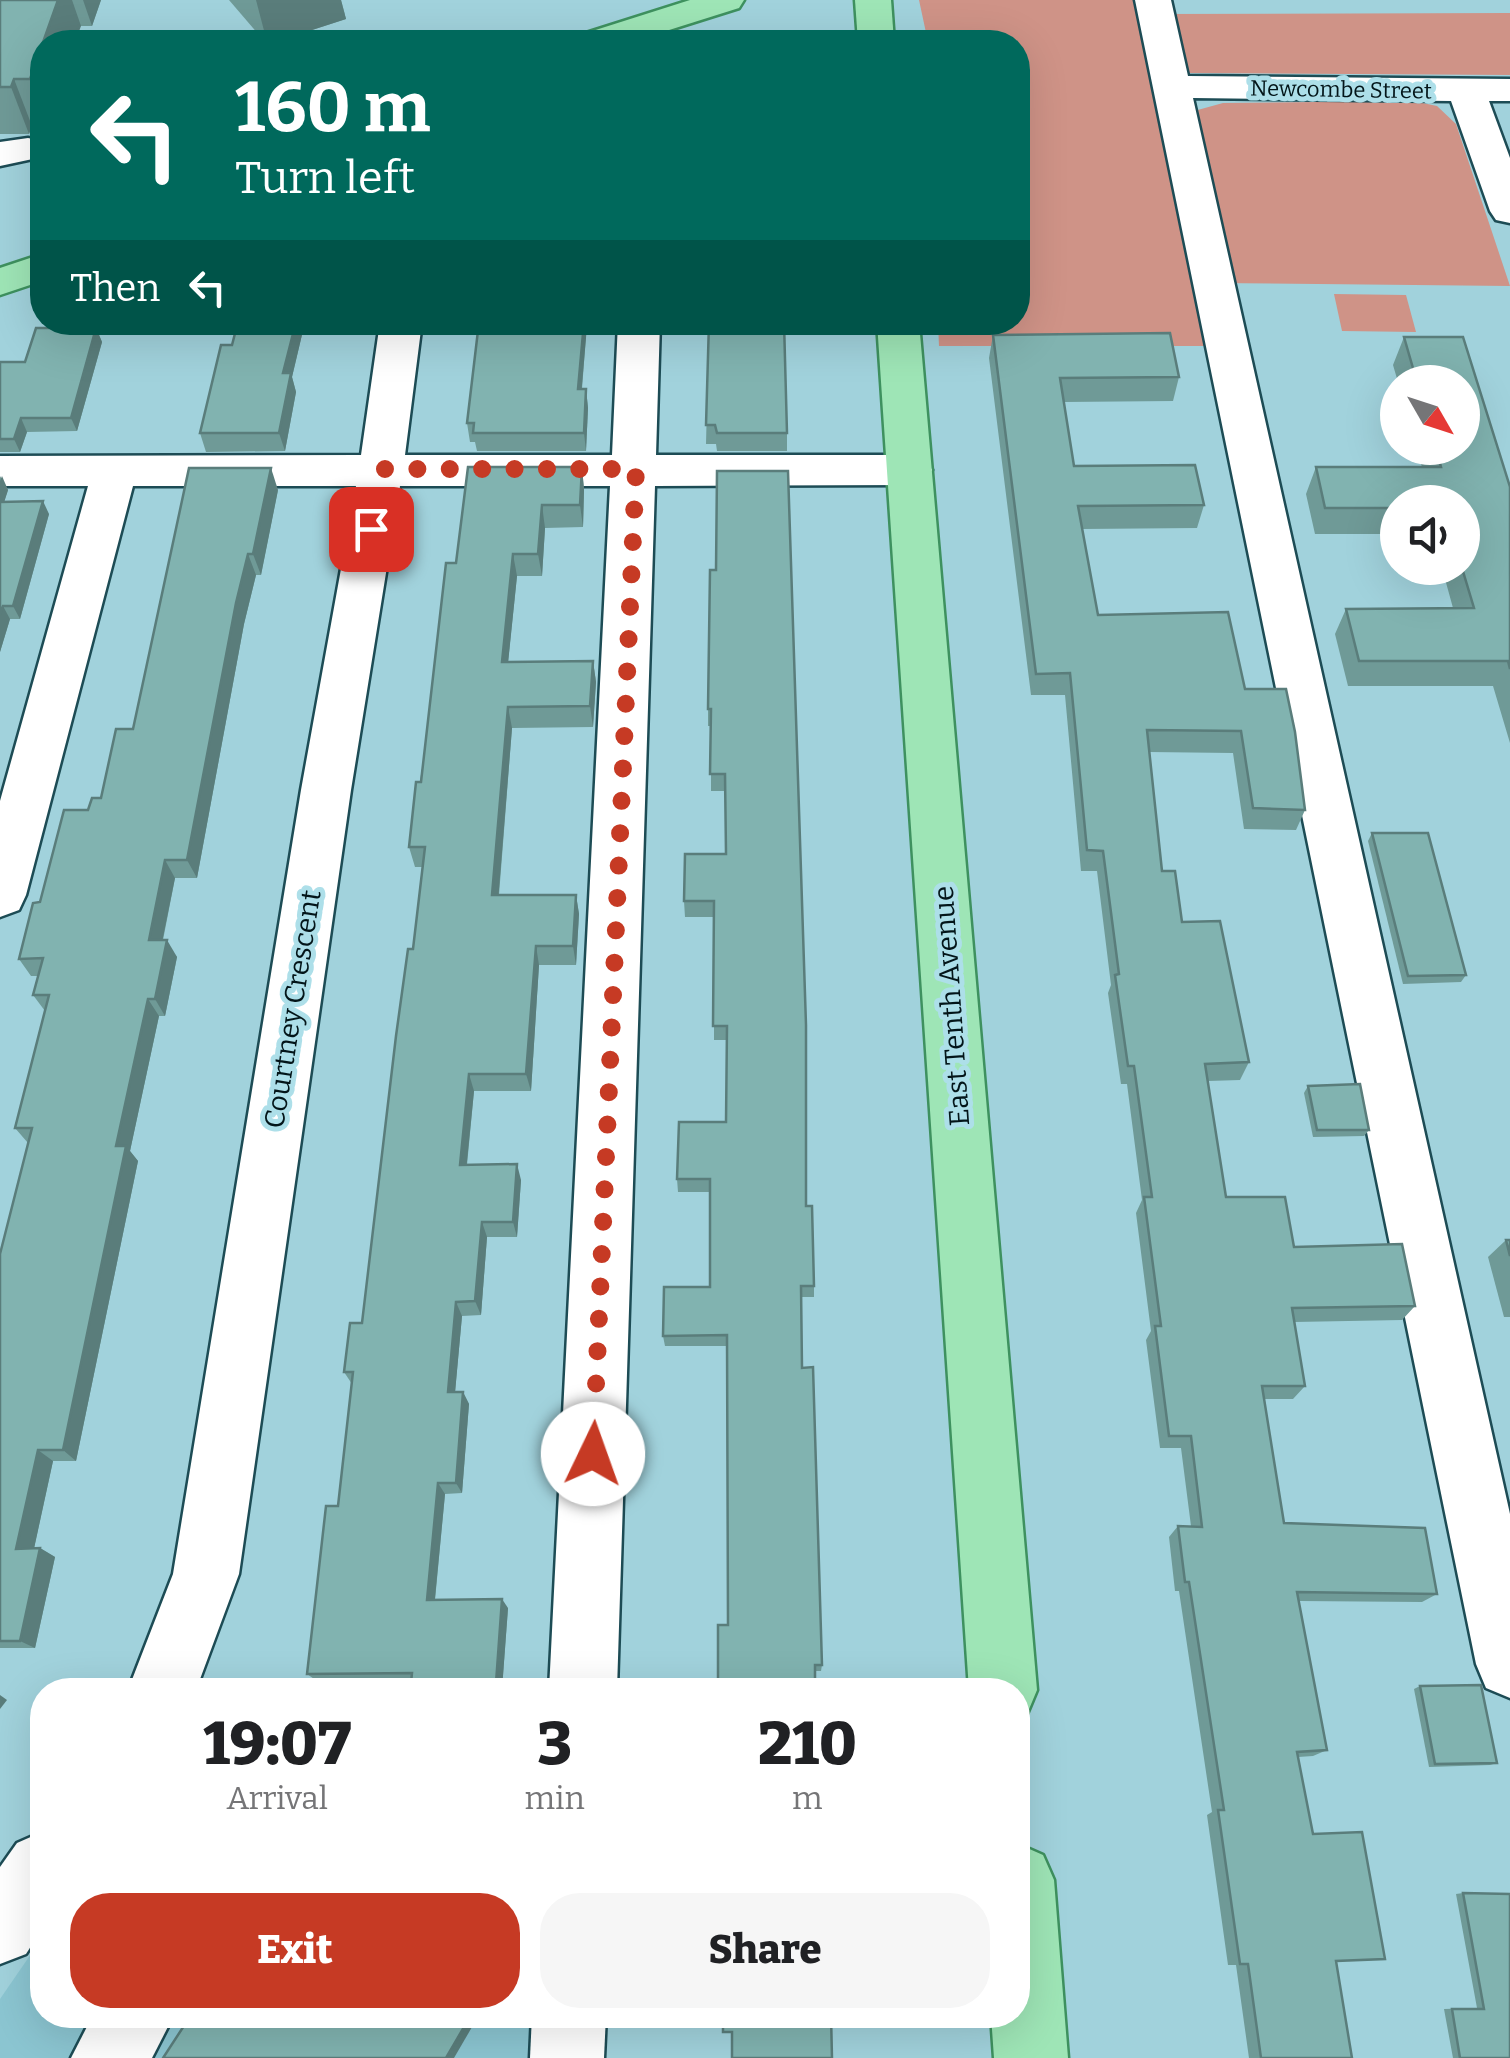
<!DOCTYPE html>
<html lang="en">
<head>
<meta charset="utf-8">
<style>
  body { margin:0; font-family:Bitter,serif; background:#f6f6f6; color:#202124; height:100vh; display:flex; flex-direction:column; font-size:38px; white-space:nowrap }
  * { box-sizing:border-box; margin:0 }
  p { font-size:32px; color:#757577 }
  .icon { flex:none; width:55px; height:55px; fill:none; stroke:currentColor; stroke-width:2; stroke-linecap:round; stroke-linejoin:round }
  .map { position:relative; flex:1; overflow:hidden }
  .drawer { position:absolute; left:30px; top:1678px; width:1000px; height:350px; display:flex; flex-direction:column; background:#fff; border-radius:40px; box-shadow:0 10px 40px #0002 }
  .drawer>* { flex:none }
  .top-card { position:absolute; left:30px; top:30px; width:1000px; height:305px; border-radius:40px; box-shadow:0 10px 40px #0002; background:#00695c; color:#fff; overflow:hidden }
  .needle { width:65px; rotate:129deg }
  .fabs { position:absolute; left:1380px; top:365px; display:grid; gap:20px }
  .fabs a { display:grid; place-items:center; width:100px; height:100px; border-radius:50%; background:#fff; box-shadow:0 10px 40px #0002; font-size:50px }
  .pin { position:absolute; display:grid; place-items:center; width:85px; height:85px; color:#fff; margin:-42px; border-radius:20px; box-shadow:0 5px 15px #0006 }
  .me { position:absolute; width:110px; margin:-55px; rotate:3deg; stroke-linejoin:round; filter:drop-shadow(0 0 8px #0008) }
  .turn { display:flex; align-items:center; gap:35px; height:210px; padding:0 40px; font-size:45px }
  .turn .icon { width:130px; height:130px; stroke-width:2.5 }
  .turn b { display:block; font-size:70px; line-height:85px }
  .then { display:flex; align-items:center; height:95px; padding:0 40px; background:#0003; gap:20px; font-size:38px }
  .eta { display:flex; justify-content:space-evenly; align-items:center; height:170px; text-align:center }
  .eta b { font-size:60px; font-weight:800; line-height:70px }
  .button { display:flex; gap:20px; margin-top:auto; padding:20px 40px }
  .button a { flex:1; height:115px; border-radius:40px; background:#c63a24; color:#fff; font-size:40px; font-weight:800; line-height:115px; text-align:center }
  .button a+a { background:#f6f6f6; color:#202124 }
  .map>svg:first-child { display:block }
</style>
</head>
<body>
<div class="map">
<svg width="1510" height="2058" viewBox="0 0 1510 2058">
  <rect width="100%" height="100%" fill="#a1d2dc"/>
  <polygon fill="#8bc5d1" points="42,1938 42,2015 569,2015 567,2058 0,2058 0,1999"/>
  <g fill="#cf9387">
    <polygon points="919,0 1153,0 1157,14 1510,13 1510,75 1171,73 1194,111 1223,103 1413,101 1437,106 1456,124 1510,286 1213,283 1226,346 939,346 938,323 1018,322 1018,42 928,42"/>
    <polygon points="1334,294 1406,295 1416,332 1342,331"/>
  </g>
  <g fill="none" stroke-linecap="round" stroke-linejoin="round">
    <defs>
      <g id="minor">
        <polygon points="1135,0 1171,0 1188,76 1510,79 1510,101 1489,101 1510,158 1510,223 1496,220 1490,211 1451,101 1193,98 1510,1514 1510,1698 1486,1688 1476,1664"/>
        <polygon points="28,138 42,141 42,157 0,166 0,142"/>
        <polygon points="380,322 422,322 405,455 612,455 618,322 660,322 656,455 910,455 926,459 932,470 926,481 910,485 655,486 617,1690 549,1690 610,486 400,486 351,790 239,1574 196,1690 128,1690 173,1574 301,790 356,486 133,486 26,895 19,910 0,917 0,801 88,486 0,486 0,456 361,455"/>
        <polygon points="42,1832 42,1929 26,1954 0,1964 0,1867 17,1843"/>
        <polygon points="93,2015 174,2015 152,2058 71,2058"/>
        <polygon points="532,2015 606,2015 604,2058 530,2058"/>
      </g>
      <g id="major">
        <polygon points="690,0 744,0 739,8 631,42 578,42 583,34"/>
        <polygon points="855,0 891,0 894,42 858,42"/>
        <polygon points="42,254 42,281 0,295 0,268"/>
        <polygon points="877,322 919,322 1037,1690 1027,1714 1018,1718 1018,1690 969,1690"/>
        <polygon points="1018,1844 1043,1855 1054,1880 1068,2058 994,2058 991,2015 1018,2015"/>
      </g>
    </defs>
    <use href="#minor" stroke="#1d4c55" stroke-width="5"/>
    <use href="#major" stroke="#3e915f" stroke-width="5"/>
    <use href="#minor" fill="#fff" fill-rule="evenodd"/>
    <use href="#major" fill="#9ee5b6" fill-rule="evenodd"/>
  </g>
  <g fill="#6f9a97">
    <polygon points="0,0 101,0 92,26 81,26 42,42 42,126 32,126 29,134 0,134"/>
    <polygon points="229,0 341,0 346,19 275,42 265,42"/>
    <polygon points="238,322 305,322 292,377 296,392 285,451 206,452 200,433 232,345"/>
    <polygon points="479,322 587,322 582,389 586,389 588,408 586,451 477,451 475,442 470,442 467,423"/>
    <polygon points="709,322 787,433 787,451 717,451 716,444 706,444"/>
    <polygon points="96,328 102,342 77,431 27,432 20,452 0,452 0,362 25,362"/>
    <polygon points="993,335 1179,377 1173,401 1064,402 1074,466 1204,505 1197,528 1082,529 1098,615 1245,689 1305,810 1296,830 1244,829 1233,753 1149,752 1162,871 1182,922 1249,1062 1240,1080 1208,1081 1226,1197 1294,1247 1415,1306 1402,1320 1294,1322 1305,1386 1293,1399 1264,1399 1284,1523 1437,1594 1422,1602 1299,1601 1327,1750 1313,1756 1298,1757 1336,1961 1352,2058 1249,2058 1236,1965 1228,1965 1207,1815 1212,1812 1179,1591 1175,1591 1169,1537 1178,1526 1191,1526 1181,1448 1160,1448 1146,1340 1151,1331 1136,1213 1142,1200 1127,1084 1121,1084 1108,993 1111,985 1097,871 1081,871 1065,695 1031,695 989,358"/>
    <polygon points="1404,337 1463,337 1510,487 1510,743 1493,686 1348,686 1335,634 1346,609 1453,608 1442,568 1462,568 1462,502 1398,502 1398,534 1315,534 1306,494 1316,467 1422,467 1416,448 1462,448 1462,382 1398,382 1393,365"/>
    <polygon points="582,467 584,490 583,527 545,528 542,576 517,576 508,662 593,661 596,682 593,727 512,728 499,895 576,895 579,914 576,965 539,965 531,1091 474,1091 467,1165 521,1180 517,1237 487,1237 481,1315 462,1316 455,1392 463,1392 469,1404 462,1493 445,1494 435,1600 508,1608 502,1689 418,1690 411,1683 411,1681 317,1681 307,1674 338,1506 352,1384 344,1372 362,1323 413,949 422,867 415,867 409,847 456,563"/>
    <polygon points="0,476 8,490 4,502 49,514 20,619 10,619 0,652"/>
    <polygon points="278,490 261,575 256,575 244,624 197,878 175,878 163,940 177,957 165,1016 159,1016 130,1151 138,1161 76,1461 53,1461 34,1548 40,1548 55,1557 35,1648 0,1648 0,1254 28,1143 15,1128 45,1011 33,995 38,976 31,976 19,959 40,902 88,810 101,798 133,729"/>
    <polygon points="710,570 806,1206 814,1286 814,1297 801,1297 802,1368 822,1665 821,1671 815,1671 728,1625 727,1346 665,1346 663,1336 710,1287 710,1192 678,1192 677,1179 726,1122 727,1040 714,1040 714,917 685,917 684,901 726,854 726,791 711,791 711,726 708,726 708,709"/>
    <polygon points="1372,833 1466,975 1461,982 1403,984 1368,841"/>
    <polygon points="1308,1086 1369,1130 1364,1136 1313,1137 1304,1093"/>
    <polygon points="1506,1240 1510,1240 1510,1317 1504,1317 1488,1257"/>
    <polygon points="1420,1686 1497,1763 1490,1765 1429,1767 1414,1689"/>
    <polygon points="1463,1893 1510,2058 1453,2058 1444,2009 1477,2008 1456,1894"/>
  </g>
  <g fill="#5a7d7b">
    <polygon points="58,0 72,0 81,26 75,42 43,42"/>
    <polygon points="83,0 101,0 92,26"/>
    <polygon points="256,0 341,0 346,19 275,42 267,42"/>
    <polygon points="42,43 42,113 30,79"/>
    <polygon points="14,79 32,126 29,134 11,87"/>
    <polygon points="296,322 305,322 292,377 296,392 285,451 279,433 283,373"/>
    <polygon points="584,322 587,322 587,326 580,408 578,389"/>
    <polygon points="96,328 102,342 77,431 71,418"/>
    <polygon points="586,389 588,408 586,451 584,433"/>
    <polygon points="21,418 27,432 20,452 14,439"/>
    <polygon points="582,467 584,490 583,527 580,505"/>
    <polygon points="271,468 278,490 261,575 253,554"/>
    <polygon points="2,476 8,490 0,515 0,481"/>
    <polygon points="43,501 49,514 20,619 13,606"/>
    <polygon points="542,505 545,528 542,576 538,554"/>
    <polygon points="248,554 256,575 244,624 197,878 187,860 236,603"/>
    <polygon points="513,554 517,576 506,683 502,662"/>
    <polygon points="3,606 10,619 0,652 0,615"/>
    <polygon points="593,661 596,682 593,727 590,706"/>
    <polygon points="508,707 512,728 497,914 492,895"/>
    <polygon points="165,860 175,878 159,957 149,940"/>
    <polygon points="576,895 579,914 576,965 573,946"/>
    <polygon points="167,940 177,957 165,1016 155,999"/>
    <polygon points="536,946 539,965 531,1091 526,1074"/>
    <polygon points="148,999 159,1016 130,1151 138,1161 76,1461 63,1450 116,1146"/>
    <polygon points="469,1074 474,1091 465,1181 460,1165"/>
    <polygon points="517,1164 521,1180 517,1237 513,1222"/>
    <polygon points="482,1222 487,1237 481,1315 475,1301"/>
    <polygon points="456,1302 462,1316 454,1404 448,1392"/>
    <polygon points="463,1392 469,1404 462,1493 456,1483"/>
    <polygon points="38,1450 53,1461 32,1558 16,1549"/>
    <polygon points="438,1483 445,1494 434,1608 427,1600"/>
    <polygon points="40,1548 55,1557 35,1648 20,1641"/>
    <polygon points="502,1599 508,1608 502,1689 496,1683"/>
    <polygon points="0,1695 7,1700 0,1709"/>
    <polygon points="471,2015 479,2015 454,2058 446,2058"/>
  </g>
  <g fill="#81b3b0" stroke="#5a7d7b" stroke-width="2.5">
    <polygon points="0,0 58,0 30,79 14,79 11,87 0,87"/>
    <polygon points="238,322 296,322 283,373 291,373 279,433 200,433 221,345 232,345"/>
    <polygon points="479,322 584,322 578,389 586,389 584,433 473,433 474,423 467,423"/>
    <polygon points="709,322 784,322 787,433 717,433 715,425 706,425"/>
    <polygon points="36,328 96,328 71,418 21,418 14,439 0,439 0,362 25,362"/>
    <polygon points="1170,333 1179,377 1060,378 1074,466 1195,465 1204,505 1078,506 1098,615 1228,612 1245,689 1286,689 1295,732 1305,810 1253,808 1241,731 1147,730 1162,871 1175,871 1182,922 1220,921 1249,1062 1205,1064 1226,1197 1285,1197 1294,1247 1402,1244 1415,1306 1292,1308 1305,1386 1262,1386 1284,1523 1425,1528 1437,1594 1297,1592 1327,1750 1297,1752 1313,1834 1362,1832 1385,1959 1336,1961 1352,2058 1261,2058 1248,1964 1240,1964 1218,1810 1224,1810 1189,1582 1185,1582 1178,1526 1202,1527 1191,1436 1169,1436 1155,1326 1161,1326 1144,1197 1152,1197 1134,1066 1128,1066 1115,975 1119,974 1103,851 1087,850 1070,673 1036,674 993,335"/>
    <polygon points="1404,337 1463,337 1510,487 1510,669 1508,661 1359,661 1346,609 1474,608 1462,568 1462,502 1398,502 1398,508 1325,508 1316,467 1441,467 1436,448 1462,448 1462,382 1417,382"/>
    <polygon points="468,467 582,467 580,505 542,505 538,554 513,554 502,662 593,661 590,706 508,707 492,895 576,895 573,946 536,946 526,1074 469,1074 460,1165 517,1164 513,1222 482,1222 475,1301 456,1302 448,1392 463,1392 456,1483 438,1483 427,1600 502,1599 496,1683 411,1683 412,1673 307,1674 326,1506 338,1506 353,1372 344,1372 350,1323 362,1323 396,1036 408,949 413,949 425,847 409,847 416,782 421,782 446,563 456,563"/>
    <polygon points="189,468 271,468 253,554 248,554 236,603 187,860 165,860 149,940 167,940 155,999 148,999 116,1146 126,1146 63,1450 38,1450 16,1549 40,1548 20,1641 0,1641 0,1254 32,1128 15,1128 49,995 33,995 43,958 19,959 33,903 40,902 64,810 88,810 92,798 101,798 116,729 133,729"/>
    <polygon points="717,471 788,471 806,1025 806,1206 812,1206 814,1286 801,1286 802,1368 813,1367 822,1665 815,1665 815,1690 718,1690 718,1625 728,1625 727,1335 663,1336 664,1287 710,1287 710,1179 677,1179 679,1122 726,1122 727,1026 713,1026 714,901 684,901 685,854 726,854 725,774 710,774 711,709 708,709 710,570 716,570"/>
    <polygon points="43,501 13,606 3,606 0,615 0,502"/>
    <polygon points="1372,833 1428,833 1466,975 1408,976"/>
    <polygon points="1360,1084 1369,1130 1317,1130 1308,1086"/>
    <polygon points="1506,1240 1510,1240 1510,1256"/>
    <polygon points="1481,1685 1497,1763 1435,1764 1420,1686"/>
    <polygon points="1463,1893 1510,1894 1510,2058 1460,2058 1452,2009 1484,2009"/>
    <polygon points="191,2015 471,2015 446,2058 163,2058"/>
    <polygon points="723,2015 831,2015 832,2058 732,2058 732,2032 723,2032"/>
  </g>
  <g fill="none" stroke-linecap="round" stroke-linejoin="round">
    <polyline stroke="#c63a24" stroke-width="18" stroke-dasharray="0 32.4" points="371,529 381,469 636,469 593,1454"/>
  </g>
  <g text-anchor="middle" stroke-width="10" stroke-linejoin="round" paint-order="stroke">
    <g font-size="22" fill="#031519" stroke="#addfe9">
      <text transform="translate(1341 89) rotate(1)" y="8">Newcombe Street</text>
    </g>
    <g font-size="28" fill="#031519" stroke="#addfe9">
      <text transform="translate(951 1006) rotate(-94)" y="10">East Tenth Avenue</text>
      <text transform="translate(292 1009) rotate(-81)" y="10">Courtney Crescent</text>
    </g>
  </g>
</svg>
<div class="fabs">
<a><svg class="needle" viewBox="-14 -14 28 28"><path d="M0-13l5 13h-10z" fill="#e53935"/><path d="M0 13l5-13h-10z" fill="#757577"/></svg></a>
<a><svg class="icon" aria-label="sound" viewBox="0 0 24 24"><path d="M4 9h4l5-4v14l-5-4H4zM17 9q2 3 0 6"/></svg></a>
</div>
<div class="pin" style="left:371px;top:529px;background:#d93025"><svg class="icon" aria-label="arrive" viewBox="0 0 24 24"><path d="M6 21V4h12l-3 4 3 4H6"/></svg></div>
<svg class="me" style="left:593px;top:1454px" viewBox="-20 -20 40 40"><circle r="19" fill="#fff"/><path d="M0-13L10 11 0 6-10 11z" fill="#c63a24"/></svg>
<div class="top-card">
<div class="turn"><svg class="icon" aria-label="left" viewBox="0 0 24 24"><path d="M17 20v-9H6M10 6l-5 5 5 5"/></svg><div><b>160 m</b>Turn left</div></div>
<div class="then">Then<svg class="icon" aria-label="left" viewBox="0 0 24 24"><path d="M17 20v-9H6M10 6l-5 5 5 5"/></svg></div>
</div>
<section class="drawer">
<div class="eta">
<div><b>19:07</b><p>Arrival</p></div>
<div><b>3</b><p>min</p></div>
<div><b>210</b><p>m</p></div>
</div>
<div class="button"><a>Exit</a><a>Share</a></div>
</section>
</div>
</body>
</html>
